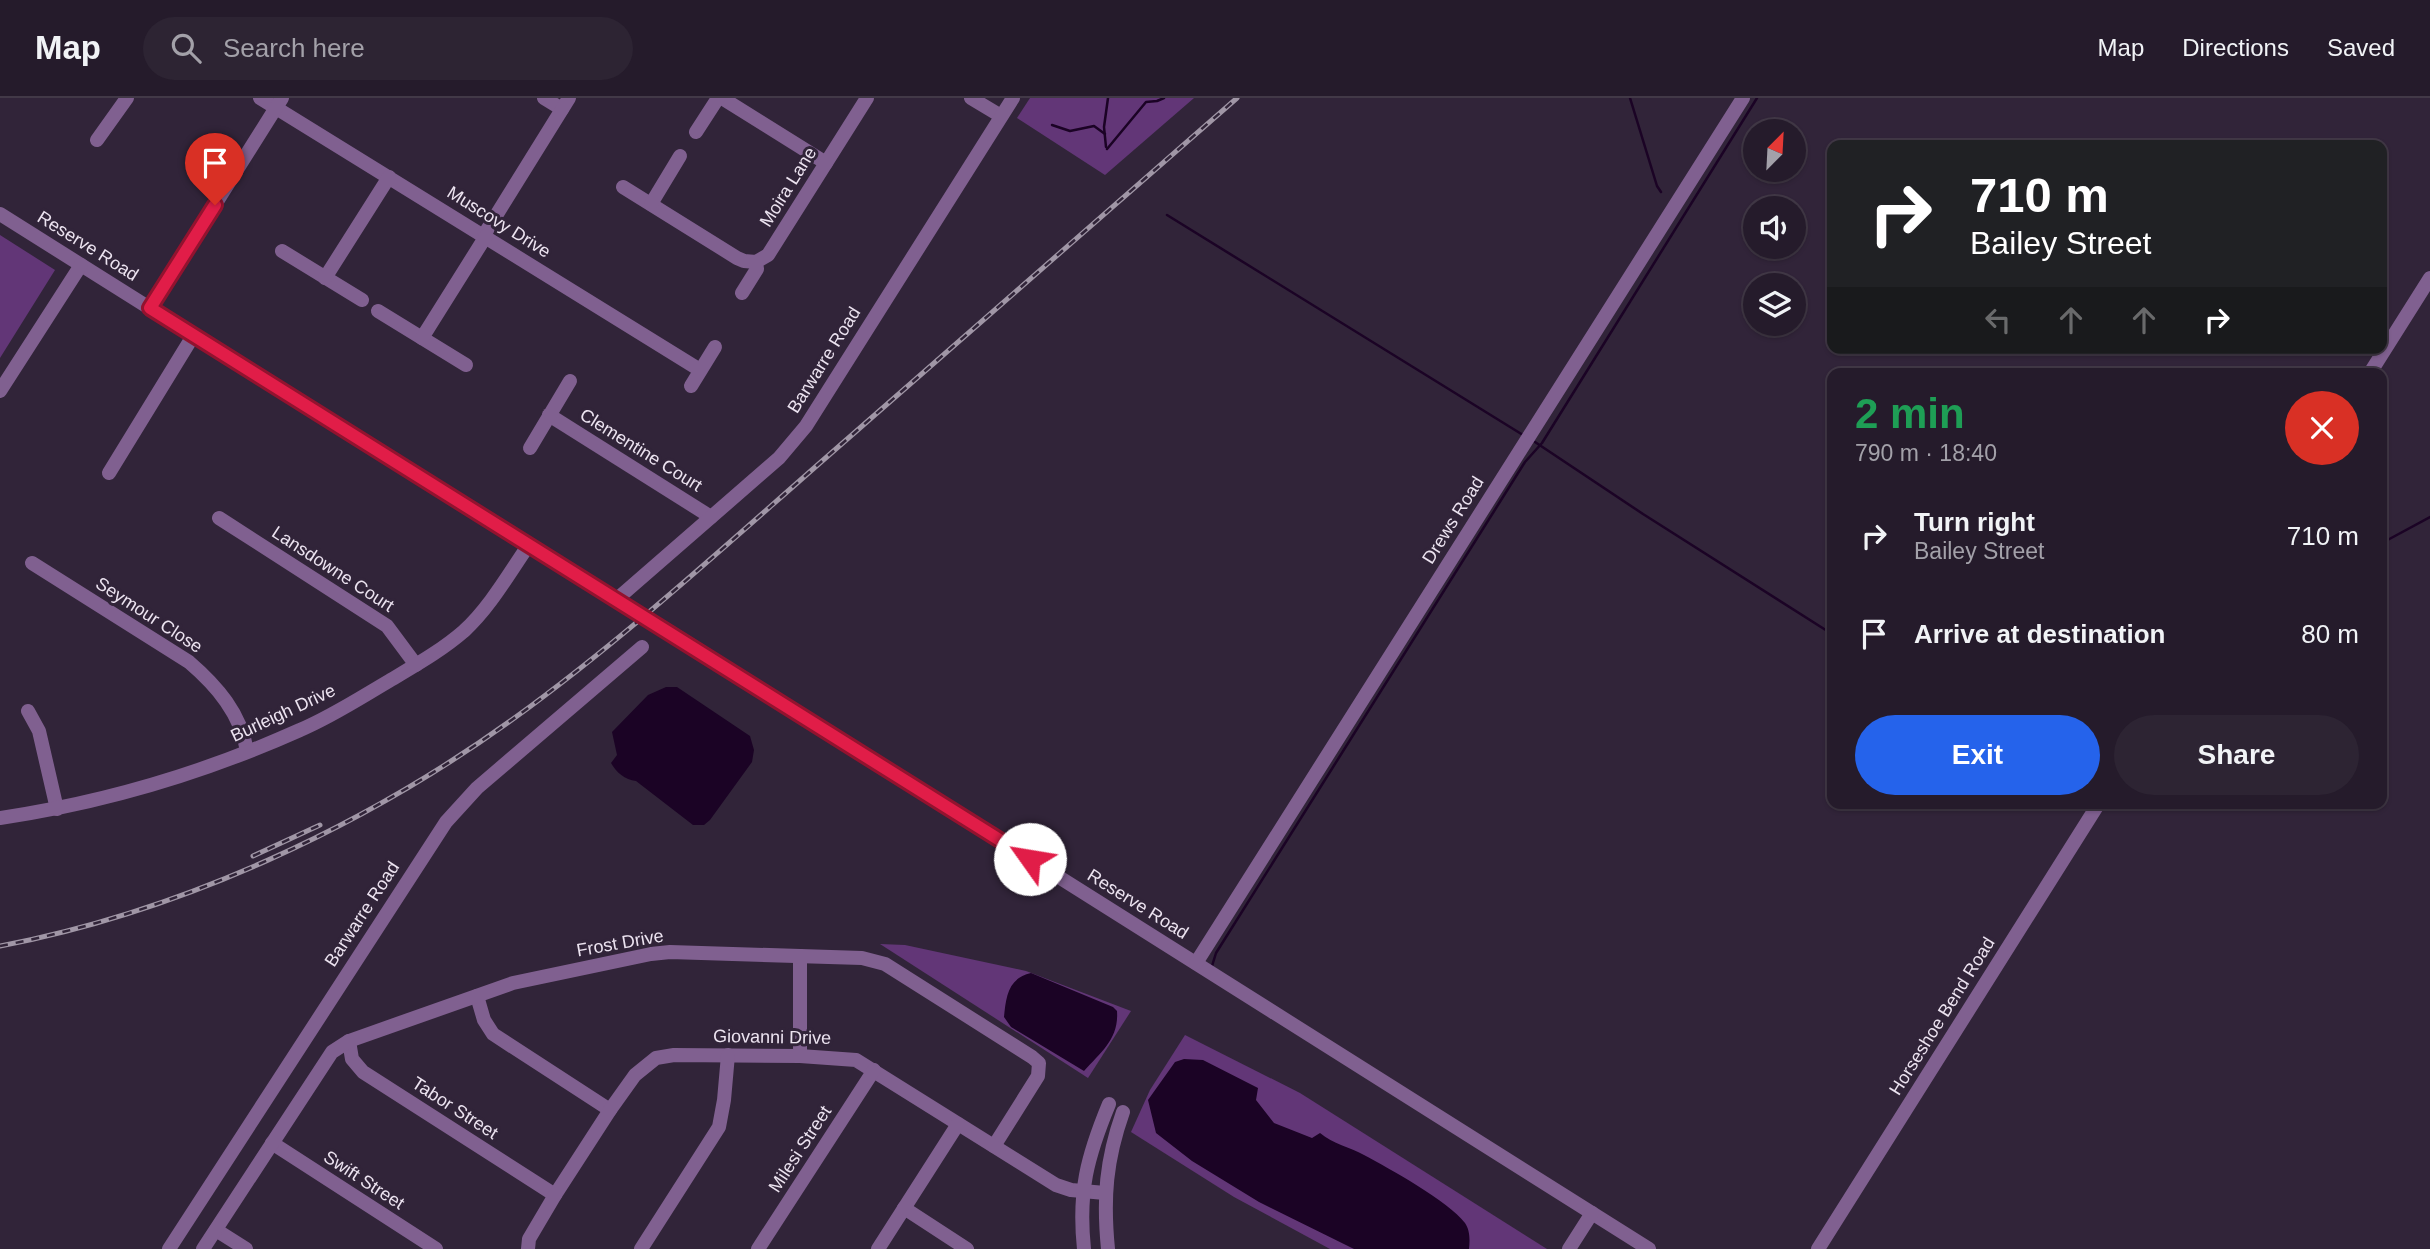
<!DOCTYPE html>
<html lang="en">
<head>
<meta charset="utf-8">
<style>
  body { margin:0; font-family:Arial,sans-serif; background:#2d2433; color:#f1f3f6; height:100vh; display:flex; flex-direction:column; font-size:26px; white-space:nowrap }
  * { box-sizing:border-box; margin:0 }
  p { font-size:23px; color:#a3a1a9 }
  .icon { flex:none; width:38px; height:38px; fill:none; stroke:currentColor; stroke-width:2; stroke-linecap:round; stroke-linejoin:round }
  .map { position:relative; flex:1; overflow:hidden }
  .panel { position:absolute; left:1827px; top:270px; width:560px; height:441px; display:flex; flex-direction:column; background:#251b2b; border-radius:14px; box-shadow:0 2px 5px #0004,0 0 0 2px #423947 }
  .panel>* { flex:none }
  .top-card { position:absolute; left:1827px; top:42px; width:560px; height:214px; border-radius:14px; box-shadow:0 2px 5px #0004,0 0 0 2px #423947; background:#202124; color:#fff; overflow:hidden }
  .needle { width:46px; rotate:24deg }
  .controls { position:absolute; left:1743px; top:21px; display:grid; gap:14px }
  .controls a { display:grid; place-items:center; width:63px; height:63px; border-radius:50%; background:#251b2b; box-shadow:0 2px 5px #0004,0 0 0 2px #423947; font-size:35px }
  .pin { position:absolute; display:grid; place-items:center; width:60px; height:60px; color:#fff; margin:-72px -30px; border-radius:50% 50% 50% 0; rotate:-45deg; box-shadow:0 0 7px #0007 }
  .pin .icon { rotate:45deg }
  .me { position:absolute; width:77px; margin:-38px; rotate:302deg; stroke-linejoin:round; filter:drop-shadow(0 0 5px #0008) }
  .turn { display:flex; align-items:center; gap:24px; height:147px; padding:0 28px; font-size:32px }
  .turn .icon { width:91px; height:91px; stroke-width:2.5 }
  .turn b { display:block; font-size:49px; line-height:60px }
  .lanes { display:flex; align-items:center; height:66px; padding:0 28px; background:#0003; justify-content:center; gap:35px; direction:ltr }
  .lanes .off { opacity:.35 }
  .round { display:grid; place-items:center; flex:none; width:74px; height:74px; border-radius:37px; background:#2d2433 }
  .summary { display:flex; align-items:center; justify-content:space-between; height:119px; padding:0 28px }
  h1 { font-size:42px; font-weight:600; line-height:52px; color:#1e9e55 }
  .button { display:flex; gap:14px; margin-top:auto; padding:14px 28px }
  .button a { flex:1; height:80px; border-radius:42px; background:#2563eb; color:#fff; font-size:28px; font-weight:600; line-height:80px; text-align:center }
  .button a+a { background:#2d2433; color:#f1f3f6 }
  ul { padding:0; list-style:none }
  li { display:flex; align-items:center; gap:21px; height:98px; padding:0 28px }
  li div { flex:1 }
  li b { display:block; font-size:26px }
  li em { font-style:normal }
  header { display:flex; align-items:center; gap:42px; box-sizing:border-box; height:98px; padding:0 35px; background:#251b2b; border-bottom:2px solid #423947 }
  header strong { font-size:33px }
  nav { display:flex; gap:38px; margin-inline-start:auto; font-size:24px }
  .search { width:490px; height:63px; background:#2d2433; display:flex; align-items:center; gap:18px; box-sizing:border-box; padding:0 24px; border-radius:38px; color:#a3a1a9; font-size:26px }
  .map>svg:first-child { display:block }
</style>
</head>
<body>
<header>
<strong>Map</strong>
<div class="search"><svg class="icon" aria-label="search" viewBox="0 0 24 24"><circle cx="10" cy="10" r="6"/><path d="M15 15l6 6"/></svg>Search here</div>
<nav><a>Map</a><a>Directions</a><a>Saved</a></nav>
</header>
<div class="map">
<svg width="2430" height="1151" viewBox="0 0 2430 1151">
  <rect width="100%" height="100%" fill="#312439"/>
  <g fill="#623677">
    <polygon points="1030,0 1194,0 1105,77 1017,20"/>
    <polygon points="0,137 55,172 0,260"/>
    <polygon points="880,846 905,847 1026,873 1131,913 1088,980"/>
    <polygon points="1185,937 1300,995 1547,1151 1330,1151 1234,1099 1131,1034 1150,992"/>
  </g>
  <g fill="#1b0325">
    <path d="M666,589H677L750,638L754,652L752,664L710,722L704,727H693L636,683C625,682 616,674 611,665L617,657L612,634L648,597Z"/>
    <path d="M1031,875L1113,909L1117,913C1119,941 1101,954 1084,973L1011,929L1004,919C1006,899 1008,880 1031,875Z"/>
    <path d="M1184,961L1203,962L1258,990L1256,1002L1274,1025L1312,1040L1320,1035C1333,1046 1350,1049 1364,1057C1390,1071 1448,1103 1465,1125C1470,1132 1470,1142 1469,1151H1354L1259,1104L1192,1063L1156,1035L1148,1002L1175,964Z"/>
  </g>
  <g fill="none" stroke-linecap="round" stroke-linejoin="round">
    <g stroke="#1b0325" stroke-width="2.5">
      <polyline points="1630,0 1657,88 1661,94"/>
      <polyline points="1052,27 1070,33 1094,28 1105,36"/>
      <polyline points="1106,49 1104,29 1108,0"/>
      <polyline points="1107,51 1146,4 1157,3 1164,0"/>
      <polyline points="1167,117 1523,337"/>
      <polyline points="1535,344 1643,416 1832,536"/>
      <polyline points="2382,445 2430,419"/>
      <polyline points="1212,868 1216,855 1525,364 1542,345 1757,0"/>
    </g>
    <g stroke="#806090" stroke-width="14">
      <polyline points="260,0 700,272"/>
      <polyline points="544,0 562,11"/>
      <polyline points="722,0 826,65"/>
      <polyline points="971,0 1001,18"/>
      <polyline points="696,34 718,0"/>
      <polyline points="97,42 127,0"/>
      <polyline points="623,89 737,160 744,163 756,164"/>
      <polyline points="651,106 680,58"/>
      <polyline points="0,116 528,448 667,532 1649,1151"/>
      <polyline points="484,137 569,0"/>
      <polyline points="282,153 362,202"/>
      <polyline points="325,180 389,79"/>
      <polyline points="742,195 757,171 756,164 768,157 867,0"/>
      <polyline points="150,210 282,0"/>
      <polyline points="378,213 466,267"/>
      <polyline points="422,240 486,138"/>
      <polyline points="2370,275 2430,180"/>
      <polyline points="691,288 715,249"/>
      <polyline points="0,293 81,167"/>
      <polyline points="549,317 711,419"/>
      <polyline points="530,350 570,283"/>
      <polyline points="109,375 193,238"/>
      <polyline points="219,420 387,528 416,567"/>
      <path d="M32,465L189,564C217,588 241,616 247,653"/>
      <polyline points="617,501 779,360 806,328 1013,0"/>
      <polyline points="28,613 39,633 57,711"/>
      <path d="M0,720C102,705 206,674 300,632C331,619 360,600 389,583C414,568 441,553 464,533C490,509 508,477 528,448"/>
      <polyline points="1196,865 1743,0"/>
      <polyline points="477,898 484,922 493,936 610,1012"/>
      <polyline points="349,943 352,961 363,974 555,1097"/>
      <polyline points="800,958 800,858"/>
      <polyline points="272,1045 436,1151"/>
      <polyline points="904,1110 967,1151"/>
      <polyline points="216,1132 246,1151"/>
      <polyline points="169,1151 446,724 477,690 642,549"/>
      <polyline points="203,1151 332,954 349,943 513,885 651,856 670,854 862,860 885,866 1032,959 1039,965 1038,978 994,1048"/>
      <polyline points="528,1151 529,1141 555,1097 610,1012 635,977 656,960 674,957 800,958 856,962 1056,1087 1071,1092 1105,1095"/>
      <polyline points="641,1151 719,1029 724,1002 728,957"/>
      <polyline points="758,1151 874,972"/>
      <polyline points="878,1151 958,1026"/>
      <path d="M1084,1151C1078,1094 1087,1059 1109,1006"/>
      <path d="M1108,1151C1103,1100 1106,1062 1123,1014"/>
      <polyline points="1569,1151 1592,1115"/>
      <polyline points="1818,1151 2099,705"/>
    </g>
    <defs>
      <g id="rail">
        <polyline points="253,758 320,727"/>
        <path d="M0,848C182,813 363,729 513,621C624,541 726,447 829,357C965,238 1101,119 1237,0"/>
      </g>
    </defs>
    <use href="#rail" stroke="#a096a6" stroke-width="5"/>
    <use href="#rail" stroke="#312439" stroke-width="2.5" stroke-dasharray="8" stroke-linecap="butt"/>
  </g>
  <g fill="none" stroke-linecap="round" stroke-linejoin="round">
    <defs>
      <polyline id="route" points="215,107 150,210 1030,761"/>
    </defs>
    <use href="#route" stroke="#92132f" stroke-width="18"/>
    <use href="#route" stroke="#e11d48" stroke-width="12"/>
  </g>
  <g text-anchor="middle" stroke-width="6" stroke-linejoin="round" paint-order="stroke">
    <g font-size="18" fill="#ece3f0" stroke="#312439">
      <text transform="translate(788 89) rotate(-58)" y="6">Moira Lane</text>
      <text transform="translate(499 124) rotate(32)" y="6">Muscovy Drive</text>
      <text transform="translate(88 148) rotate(32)" y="6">Reserve Road</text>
      <text transform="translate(824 262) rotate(-58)" y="6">Barwarre Road</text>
      <text transform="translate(641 352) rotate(32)" y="6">Clementine Court</text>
      <text transform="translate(1453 422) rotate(-58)" y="6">Drews Road</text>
      <text transform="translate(333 471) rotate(33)" y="6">Lansdowne Court</text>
      <text transform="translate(149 517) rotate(33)" y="6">Seymour Close</text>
      <text transform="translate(283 615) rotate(-25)" y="6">Burleigh Drive</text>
      <text transform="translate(1138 806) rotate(32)" y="6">Reserve Road</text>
      <text transform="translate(362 816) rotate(-57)" y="6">Barwarre Road</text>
      <text transform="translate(620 845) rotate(-10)" y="6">Frost Drive</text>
      <text transform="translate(1942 918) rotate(-58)" y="6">Horseshoe Bend Road</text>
      <text transform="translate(772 939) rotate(1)" y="6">Giovanni Drive</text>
      <text transform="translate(455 1010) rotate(33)" y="6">Tabor Street</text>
      <text transform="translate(800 1051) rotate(-57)" y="6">Milesi Street</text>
      <text transform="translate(364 1082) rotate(33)" y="6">Swift Street</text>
    </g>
  </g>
</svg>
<div class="controls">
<a><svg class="needle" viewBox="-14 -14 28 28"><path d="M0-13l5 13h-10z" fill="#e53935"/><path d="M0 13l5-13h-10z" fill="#a3a1a9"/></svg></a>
<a><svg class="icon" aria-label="sound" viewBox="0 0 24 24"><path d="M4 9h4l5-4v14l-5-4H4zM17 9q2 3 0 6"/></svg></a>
<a><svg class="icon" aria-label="layers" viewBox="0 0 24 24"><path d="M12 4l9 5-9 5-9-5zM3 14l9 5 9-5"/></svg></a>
</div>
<div class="pin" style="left:215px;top:107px;background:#d93025"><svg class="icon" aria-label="arrive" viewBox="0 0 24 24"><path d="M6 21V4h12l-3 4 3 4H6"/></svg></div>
<svg class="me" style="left:1030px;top:761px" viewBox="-20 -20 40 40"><circle r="19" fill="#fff"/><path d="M0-13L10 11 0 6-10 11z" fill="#e11d48"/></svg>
<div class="top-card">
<div class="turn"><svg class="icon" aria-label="right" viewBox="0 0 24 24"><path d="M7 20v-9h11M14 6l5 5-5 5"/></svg><div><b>710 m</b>Bailey Street</div></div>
<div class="lanes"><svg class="icon off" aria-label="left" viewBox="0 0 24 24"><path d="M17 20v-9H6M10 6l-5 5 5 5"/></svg><svg class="icon off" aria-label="ahead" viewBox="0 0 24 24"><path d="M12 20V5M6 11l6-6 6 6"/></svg><svg class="icon off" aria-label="ahead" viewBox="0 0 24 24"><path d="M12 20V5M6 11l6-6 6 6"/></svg><svg class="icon" aria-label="right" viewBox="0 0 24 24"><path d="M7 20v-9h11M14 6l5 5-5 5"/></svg></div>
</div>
<section class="panel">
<div class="summary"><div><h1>2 min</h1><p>790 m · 18:40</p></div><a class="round" style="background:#d93025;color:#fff"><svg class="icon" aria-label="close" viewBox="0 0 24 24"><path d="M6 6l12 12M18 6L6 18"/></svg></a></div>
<ul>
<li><svg class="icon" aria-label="right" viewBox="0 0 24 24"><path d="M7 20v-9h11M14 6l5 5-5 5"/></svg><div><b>Turn right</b><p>Bailey Street</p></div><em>710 m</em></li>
<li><svg class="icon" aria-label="arrive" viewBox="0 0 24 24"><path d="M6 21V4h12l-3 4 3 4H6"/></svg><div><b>Arrive at destination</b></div><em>80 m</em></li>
</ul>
<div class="button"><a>Exit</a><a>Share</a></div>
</section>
</div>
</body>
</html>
